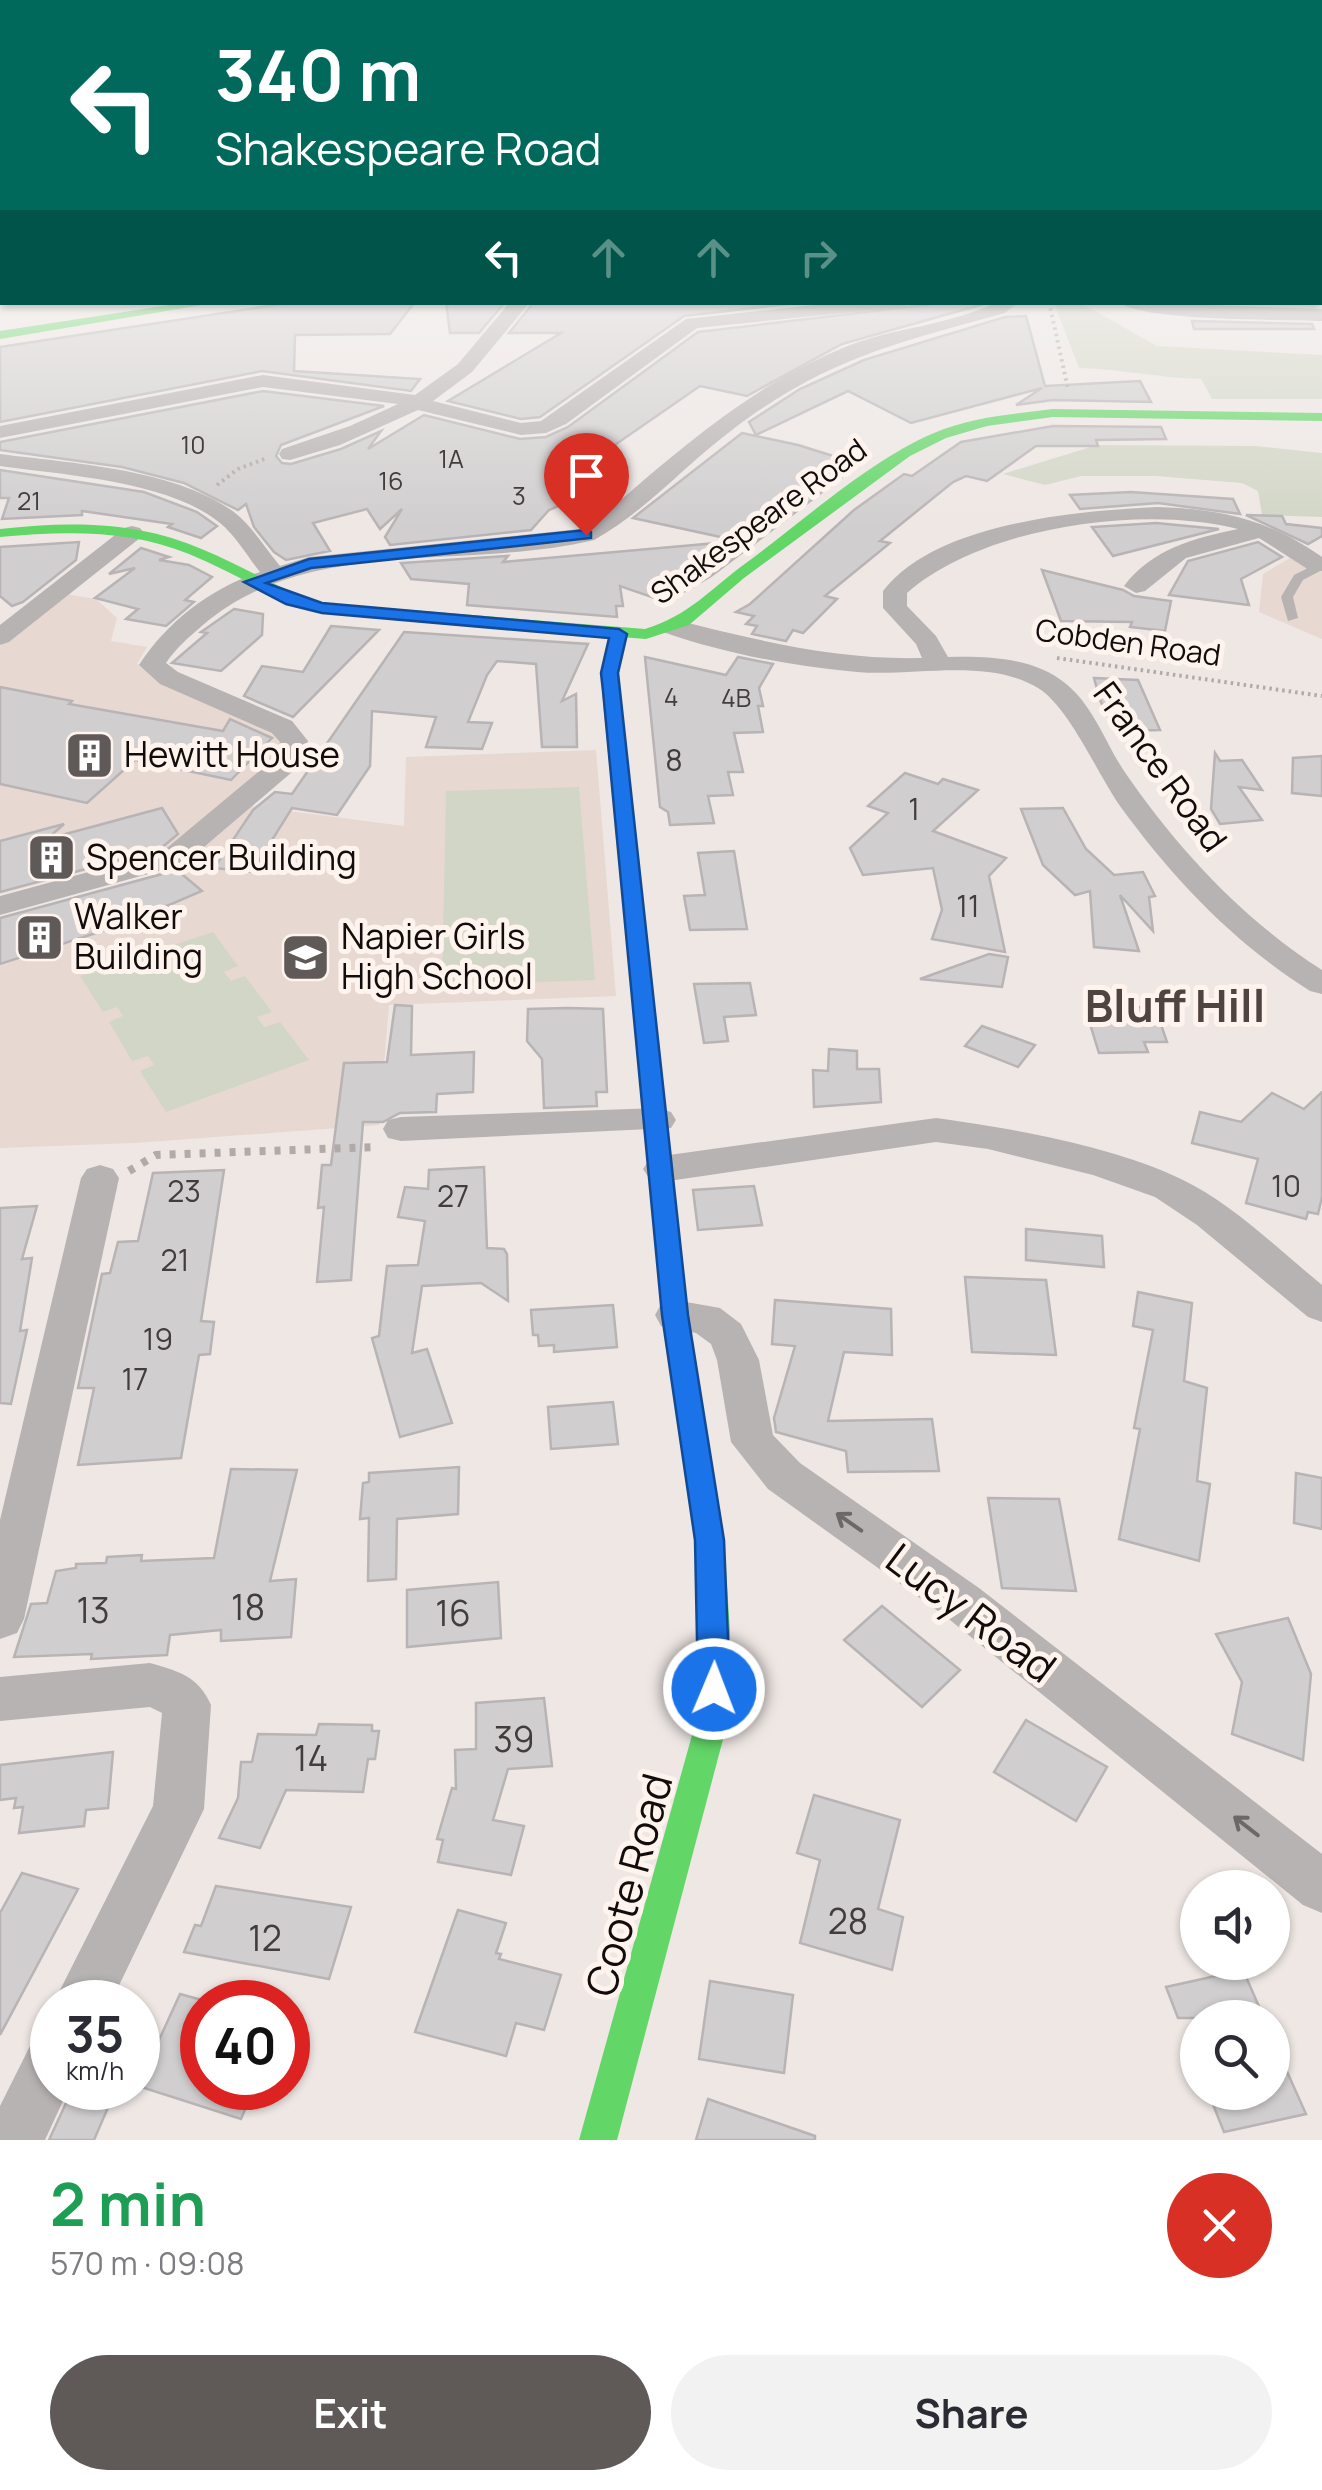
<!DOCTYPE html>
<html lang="en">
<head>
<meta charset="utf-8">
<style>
  body { margin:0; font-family:Manrope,sans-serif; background:#f2f2f3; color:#2b2b33; height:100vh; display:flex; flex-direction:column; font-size:38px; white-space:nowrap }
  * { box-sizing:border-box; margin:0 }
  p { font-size:32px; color:#7c7c81 }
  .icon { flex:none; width:55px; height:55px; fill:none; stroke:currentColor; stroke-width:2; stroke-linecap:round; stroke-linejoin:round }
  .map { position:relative; height:2140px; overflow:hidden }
  .side { display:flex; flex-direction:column; background:#fff; flex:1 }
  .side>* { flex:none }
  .guide { position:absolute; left:0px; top:0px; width:1322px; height:305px; box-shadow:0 2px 8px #0004; background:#00695c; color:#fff; overflow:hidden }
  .controls { position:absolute; left:1180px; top:1870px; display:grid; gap:20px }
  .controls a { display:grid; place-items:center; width:110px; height:110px; border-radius:50%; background:#fff; box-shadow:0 2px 8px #0004; font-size:50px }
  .speed { position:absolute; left:30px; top:1980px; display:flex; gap:20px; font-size:50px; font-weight:700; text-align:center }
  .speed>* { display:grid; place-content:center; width:130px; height:130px; border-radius:50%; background:#fff; box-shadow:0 2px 8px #0004; line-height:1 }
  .speed small { font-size:25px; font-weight:400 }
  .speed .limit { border:15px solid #d22; background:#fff; color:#111 }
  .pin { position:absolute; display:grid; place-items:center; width:85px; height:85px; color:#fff; margin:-102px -42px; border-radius:50% 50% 50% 0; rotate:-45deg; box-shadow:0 0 10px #0007 }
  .pin .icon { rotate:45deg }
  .me { position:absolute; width:110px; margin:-55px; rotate:1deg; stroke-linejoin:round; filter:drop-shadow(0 0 8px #0008) }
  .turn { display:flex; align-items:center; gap:35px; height:210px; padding:0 50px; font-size:45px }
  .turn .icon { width:130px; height:130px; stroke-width:2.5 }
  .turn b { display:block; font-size:70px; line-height:85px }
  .lanes { display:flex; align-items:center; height:95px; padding:0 50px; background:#0003; justify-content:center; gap:50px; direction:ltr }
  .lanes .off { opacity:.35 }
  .round { display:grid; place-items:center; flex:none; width:105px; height:105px; border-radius:52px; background:#f2f2f3 }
  .head { display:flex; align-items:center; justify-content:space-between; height:170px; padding:0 50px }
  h1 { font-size:60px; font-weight:700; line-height:75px; color:#1e9e55 }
  .action { display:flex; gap:20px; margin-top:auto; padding:20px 50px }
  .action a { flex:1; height:115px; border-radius:60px; background:#5f5958; color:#fff; font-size:40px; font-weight:700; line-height:115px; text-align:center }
  .action a+a { background:#f2f2f3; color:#2b2b33 }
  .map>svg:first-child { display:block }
</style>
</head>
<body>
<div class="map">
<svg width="1322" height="2140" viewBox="0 0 1322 2140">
  <rect width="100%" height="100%" fill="#eee7e4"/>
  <g fill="#e7d8d2">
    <polygon points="1290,558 1322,560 1322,639 1259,612 1263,574"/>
    <polygon points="66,594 96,599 117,618 111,641 147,647 137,664 146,670 281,727 281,759 179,846 0,894 0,646"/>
    <polygon points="596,750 616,996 389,1005 379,1125 135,1143 0,1148 0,917 172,870 251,806 404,826 406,757"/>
  </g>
  <g fill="#d2d6c6">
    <path d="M1054,303H1081L1157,346L1322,355V399H1212L1201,379C1160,378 1121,369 1079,368Z"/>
    <polygon points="1097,445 1255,446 1322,453 1322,517 1262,515 1258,491 1242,483 1156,476 1081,476 1045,485 1003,474"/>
    <polygon points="579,787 595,980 442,986 446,791"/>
    <polygon points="213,932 238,966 224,972 231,981 245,976 272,1012 257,1017 264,1027 280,1022 309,1060 166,1112 140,1071 154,1065 148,1056 132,1061 109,1022 123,1016 117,1007 103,1012 80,976"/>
  </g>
  <g fill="#d1cecf" stroke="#b8b4b5" stroke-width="2.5">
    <polygon points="295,302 415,302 390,334 295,335 294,371 420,379 411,391 262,371 0,422 0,347"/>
    <polygon points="446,302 505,302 479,333 450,333"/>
    <polygon points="534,302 804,302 684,316 540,417 521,419 448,401 561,333 509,333"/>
    <polygon points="950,302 984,304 842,344 747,396 700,386 551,489 584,495 549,510 531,530 390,545 385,537 402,509 380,529 367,509 313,523 330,551 286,560 274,552 254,527 246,504 238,510 184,483 122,467 0,450 0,442 263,391 384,406 281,445 276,456 282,463 291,464 341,449 381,431 368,449 424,415 520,439 546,437 568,427 698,332"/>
    <polygon points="1026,316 1045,386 1140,381 1151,402 1053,400 1016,405 1042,388 911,423 848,391 756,435 749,422 800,389 864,360 1005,317"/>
    <polygon points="1192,321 1312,324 1314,329 1194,329"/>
    <polygon points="1053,426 1161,427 1166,439 1096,440 1098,446 1036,446 987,481 966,476 953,482 880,541 890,543 825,596 837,599 803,633 793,630 786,641 752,634 757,626 746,624 754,616 736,612 750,604 854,510 904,474 912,476 961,442"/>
    <polygon points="742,433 798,445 859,464 711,576 666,602 620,586 623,606 616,606 617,617 467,605 469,584 411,579 401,563 508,556 503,562 739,541 633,518"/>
    <polygon points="0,470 144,492 197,512 217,526 201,538 168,527 172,524 82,511 82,515 2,519 9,498 0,498"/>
    <polygon points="1131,492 1233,499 1240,514 1158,503 1080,509 1070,495"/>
    <polygon points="1246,515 1282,516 1286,524 1322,528 1322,536 1308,544"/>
    <polygon points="1156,523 1219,529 1113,556 1092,527"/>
    <polygon points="79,542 76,560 23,602 12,606 0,596 0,547"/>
    <polygon points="1258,542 1282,557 1241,579 1249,605 1169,595 1188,561"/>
    <polygon points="141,548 169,557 159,560 189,565 212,577 185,600 194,602 166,626 126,619 138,609 95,598 135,568 109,574"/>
    <polygon points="1042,570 1123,590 1134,596 1171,601 1165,631 1130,627 1132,622 1061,621"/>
    <polygon points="234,609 263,614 262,635 221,671 172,663 207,633 201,632"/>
    <polygon points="331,626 379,630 293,717 244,696 262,666 303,672"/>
    <polygon points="404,632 588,644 562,701 576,694 577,747 542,747 536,664 497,661 487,675 468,722 492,723 482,749 426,747 436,717 372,711 370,766 337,815 292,808 252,872 214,868 253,810 275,792 292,794"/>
    <polygon points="645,657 726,675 738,657 773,664 759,688 763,706 758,706 763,732 734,733 743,772 728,772 733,795 708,796 714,823 670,825 668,812 660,807"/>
    <polygon points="1094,678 1138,680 1160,730 1115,731 1100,700"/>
    <polygon points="0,687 72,701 69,704 223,731 230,719 272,738 231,780 135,760 87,803 0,784"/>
    <polygon points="1215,753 1220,761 1242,760 1262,790 1239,787 1262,820 1220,824 1211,809"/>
    <polygon points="1322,756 1322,796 1292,793 1293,758"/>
    <polygon points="905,773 938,784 943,779 978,790 933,831 1006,858 989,876 1005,952 932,939 942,910 933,868 863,875 850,848 888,813 868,806"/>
    <polygon points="162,808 178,834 160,849 0,892 0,841 64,824 47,839"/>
    <polygon points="1063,808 1086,849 1114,875 1143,872 1155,896 1149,897 1153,931 1120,895 1139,951 1094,947 1090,891 1075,895 1043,865 1021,809"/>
    <polygon points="734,851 747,929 690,930 684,896 705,895 698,853"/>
    <polygon points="177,870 202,891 127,923 0,964 0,918"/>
    <polygon points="989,954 1008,957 1002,987 920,979"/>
    <polygon points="750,983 756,1015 724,1017 728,1041 704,1043 694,984"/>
    <polygon points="395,1005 412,1006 411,1055 474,1052 473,1092 437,1094 436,1112 400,1113 383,1122 363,1122 351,1280 317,1282 324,1207 318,1208 322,1165 331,1165 344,1063 387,1062"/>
    <polygon points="1155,1007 1167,1042 1144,1042 1148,1052 1099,1053 1085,1008"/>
    <polygon points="568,1008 603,1009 607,1092 596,1092 597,1106 544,1108 542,1059 527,1041 528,1009"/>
    <polygon points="982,1026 1035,1045 1018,1067 965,1046"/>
    <polygon points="829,1049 857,1051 857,1069 879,1069 881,1102 814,1107 813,1070 828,1071"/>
    <polygon points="1322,1092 1322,1197 1318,1214 1308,1212 1306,1219 1246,1203 1258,1159 1192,1143 1200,1112 1241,1122 1272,1093 1304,1109"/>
    <polygon points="484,1167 487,1248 504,1249 507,1254 508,1301 481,1283 422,1286 412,1353 427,1349 452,1423 400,1437 372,1338 379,1336 387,1266 418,1265 425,1221 398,1217 405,1187 428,1189 429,1170"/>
    <polygon points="224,1170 201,1321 214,1322 210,1354 199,1355 181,1458 78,1465 94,1388 78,1388 102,1274 110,1273 118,1242 138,1241 153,1173"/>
    <polygon points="754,1186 762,1225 698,1230 693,1190"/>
    <polygon points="37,1206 22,1259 32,1258 20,1331 27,1330 11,1404 0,1403 0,1208"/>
    <polygon points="1026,1229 1102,1236 1104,1267 1026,1260"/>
    <polygon points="965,1277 1046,1280 1056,1355 972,1352"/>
    <polygon points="1138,1292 1192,1303 1184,1381 1207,1388 1197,1481 1210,1484 1199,1561 1119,1539 1140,1429 1134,1428 1153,1330 1133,1326"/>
    <polygon points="775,1300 891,1309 892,1355 844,1352 828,1421 932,1419 939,1471 848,1472 846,1451 776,1432 774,1418 795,1346 772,1344"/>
    <polygon points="613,1305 617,1347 554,1352 554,1345 539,1346 538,1335 533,1335 531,1310"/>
    <polygon points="613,1402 618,1444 551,1449 548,1407"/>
    <polygon points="459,1467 458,1514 397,1519 396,1579 368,1581 369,1518 360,1519 363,1483 369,1482 369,1473"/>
    <polygon points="231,1469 297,1470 270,1581 296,1579 291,1637 221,1641 221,1630 170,1635 167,1655 91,1659 92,1654 14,1657 31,1604 47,1603 56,1571 76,1568 76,1564 106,1563 107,1557 142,1555 141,1561 214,1558"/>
    <polygon points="1296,1473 1322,1478 1322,1529 1294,1523"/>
    <polygon points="988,1498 1059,1499 1076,1591 1002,1588"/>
    <polygon points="498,1582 501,1638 407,1647 407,1590"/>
    <polygon points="882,1606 960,1670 922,1707 844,1640"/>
    <polygon points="1288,1618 1311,1674 1303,1760 1232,1734 1242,1682 1216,1634"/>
    <polygon points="544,1698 552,1766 508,1769 493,1820 524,1826 511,1875 438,1862 443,1840 437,1839 452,1788 456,1789 455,1750 476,1749 476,1703"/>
    <polygon points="1026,1720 1107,1767 1076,1821 994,1772"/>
    <polygon points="319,1724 372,1725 372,1731 379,1731 375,1759 368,1759 363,1792 286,1790 260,1848 219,1838 238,1798 241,1762 252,1762 258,1734 316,1735"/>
    <polygon points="113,1752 108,1808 86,1810 84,1826 19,1833 23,1807 14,1808 16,1798 0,1800 0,1765"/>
    <polygon points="814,1795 900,1820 878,1909 903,1917 892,1970 800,1943 820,1860 797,1853"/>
    <polygon points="22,1873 78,1889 0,2035 0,1913"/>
    <polygon points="216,1886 351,1907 329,1979 184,1952 195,1925 201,1926"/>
    <polygon points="458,1910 506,1923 496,1953 501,1954 499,1959 561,1975 544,2030 516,2023 506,2056 415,2032"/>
    <polygon points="1243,1970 1264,2018 1178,2018 1166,1987"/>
    <polygon points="710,1981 793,1995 784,2073 699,2059"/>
    <polygon points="180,1994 202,2000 202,2088 254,2088 241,2119 138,2086"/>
    <polygon points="1272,2038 1306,2114 1224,2132 1208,2092 1272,2092"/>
    <polygon points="73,2088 113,2096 94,2140 49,2140"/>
    <polygon points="708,2099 815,2136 815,2140 696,2140"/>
  </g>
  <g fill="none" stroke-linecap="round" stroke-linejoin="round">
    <g stroke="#b0aba9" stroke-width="4" stroke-dasharray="2.5 4" stroke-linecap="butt">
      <polyline points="1049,302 1068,389"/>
      <polyline points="217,485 238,469 267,458"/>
      <polyline points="1057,658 1322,696"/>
    </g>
    <polyline stroke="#b0aba9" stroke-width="8" stroke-dasharray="6 9" stroke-linecap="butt" points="129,1171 156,1155 376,1147"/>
    <polygon fill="#b8b3b3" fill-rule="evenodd" points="1322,561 1322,570 1303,580 1293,597 1298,618 1288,621 1281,597 1294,575"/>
    <g fill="#b8b3b3" fill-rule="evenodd">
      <rect x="1320" y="245" width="2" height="11"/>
      <polygon points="510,302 530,302 472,372 433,401 521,423 541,421 686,319 843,302 912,302 903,307 697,328 566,424 546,433 521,435 418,410 340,445 290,460 282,459 279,454 282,449 350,426 398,404 263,387 0,438 0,426 263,375 415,395 458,364"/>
      <path d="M997,302H1019L1005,313C896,343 825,359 732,430C685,465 645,512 594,540C467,571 309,534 203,625C189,637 176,648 166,663L178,672L292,721L308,741L298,767L184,864L0,915V896L162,852L275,758L280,742L272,733L160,684L139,665C167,622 211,588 260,572C247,556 236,536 220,523C169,481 64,475 0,466V454C70,463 176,469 234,512C252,526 265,548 280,566L309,557L580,529L600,518C675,453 750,386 843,348C892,327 950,326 997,302Z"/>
      <path d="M1118,302L1322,309V321C1281,319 1146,322 1118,302Z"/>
      <path d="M1158,507C1222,509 1270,520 1322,557V571L1309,570L1259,538L1186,558L1145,591L1136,593L1124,586C1152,549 1194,538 1238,529C1142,504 982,527 907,593V606L936,636L948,657C986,656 1033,657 1065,683C1093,705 1105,742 1124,771C1177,848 1242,919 1322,970V994L1310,991C1233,942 1174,880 1120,806C1097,773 1069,707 1038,688C987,657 914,677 857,672C791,666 726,654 663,632L659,627L672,619C756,640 835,660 922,658L916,644L883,608V591C936,522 1078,511 1158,507Z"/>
      <polygon points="132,526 140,528 144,533 140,538 9,642 0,645 0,625 124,528"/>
      <polygon points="658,1108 671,1112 676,1120 671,1128 401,1141 388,1138 383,1129 388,1120 401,1117"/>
      <path d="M936,1118C1010,1128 1114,1146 1181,1179C1233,1204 1278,1249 1322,1285V1322L1308,1317L1197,1225L1155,1197L1093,1175L988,1149L936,1142L662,1182L649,1178L643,1169L649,1160L662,1156Z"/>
      <polygon points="100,1165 113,1169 119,1178 24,1619 17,1633 0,1639 0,1520 81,1178 87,1169"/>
      <polygon points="675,1300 720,1308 741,1324 759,1360 773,1435 800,1463 979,1588 1322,1854 1322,1913 1303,1905 945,1616 768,1489 731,1442 717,1360 711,1344 696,1333 661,1326 655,1315 661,1304"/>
      <path d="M150,1663C179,1671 199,1677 211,1705L204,1809L111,2002H54L153,1806L162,1713L150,1707L0,1721V1677Z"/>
      <polygon points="52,2034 52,2088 69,2088 45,2140 0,2140 0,2106 32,2042"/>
    </g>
    <g fill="#63d668" fill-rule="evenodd">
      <polygon points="189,302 220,302 0,339 0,331"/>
      <path d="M1053,409L1322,413V421L1053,417L987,426L946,438L910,456L744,578L689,625L646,639L323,613C275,600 235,573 189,554C129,529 64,531 0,537V529C70,521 139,521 204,550C245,567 281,591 324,603L645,629C690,615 709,590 746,563C802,522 870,460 934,433C971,417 1013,414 1053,409Z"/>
      <polygon points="662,1178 671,1180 674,1186 688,1315 724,1539 730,1632 726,1728 617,2140 579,2140 694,1728 700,1632 694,1539 662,1315 650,1186 653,1180"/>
    </g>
    <polygon fill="#ff974d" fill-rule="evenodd" points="619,629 627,634 618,673 620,691 674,1186 671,1192 653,1192 650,1186 602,691 602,673 611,634"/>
  </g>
  <defs><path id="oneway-shaft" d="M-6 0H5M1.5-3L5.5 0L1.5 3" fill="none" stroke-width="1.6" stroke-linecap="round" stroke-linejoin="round" transform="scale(2.5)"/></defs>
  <g stroke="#6d6868">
    <use href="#oneway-shaft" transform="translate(849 1522) rotate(-145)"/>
    <use href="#oneway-shaft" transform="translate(1246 1826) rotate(-142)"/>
  </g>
  <linearGradient id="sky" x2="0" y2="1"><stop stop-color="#9bc2e8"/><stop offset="0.43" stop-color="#f7f4f3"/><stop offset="1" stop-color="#f7f4f3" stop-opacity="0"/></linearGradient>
  <rect width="1322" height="526" fill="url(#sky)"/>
  <polygon fill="#1a73e8" stroke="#114b97" stroke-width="2.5" points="586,530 591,532 591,538 311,568 266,583 322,603 619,629 627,634 618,673 620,691 688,1315 724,1540 730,1689 725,1699 714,1703 703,1699 698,1689 695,1540 662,1315 603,691 601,673 609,638 322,613 286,604 244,582 309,559"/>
  <defs>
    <symbol id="building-square" viewBox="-11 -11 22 22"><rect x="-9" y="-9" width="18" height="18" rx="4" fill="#5f5958" stroke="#fff3ee"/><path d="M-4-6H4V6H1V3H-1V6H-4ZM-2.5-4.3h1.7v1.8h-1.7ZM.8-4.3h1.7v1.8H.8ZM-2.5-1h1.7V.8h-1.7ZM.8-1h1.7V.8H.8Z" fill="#fff"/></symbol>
    <symbol id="school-square" viewBox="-11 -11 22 22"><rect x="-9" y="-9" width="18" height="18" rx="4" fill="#5f5958" stroke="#fff3ee"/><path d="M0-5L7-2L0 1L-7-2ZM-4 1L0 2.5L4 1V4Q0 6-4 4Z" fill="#fff"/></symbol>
  </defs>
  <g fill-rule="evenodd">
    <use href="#building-square" x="62" y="728" width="55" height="55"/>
    <use href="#building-square" x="24" y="830" width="55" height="55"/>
    <use href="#building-square" x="12" y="910" width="55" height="55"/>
    <use href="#school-square" x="278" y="930" width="55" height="55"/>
  </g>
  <g text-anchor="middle" stroke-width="10" stroke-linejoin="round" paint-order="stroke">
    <g font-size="25" fill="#423d3d">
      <text x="193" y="454">10</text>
      <text x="451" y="468">1A</text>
      <text x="391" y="490">16</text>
      <text x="519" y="505">3</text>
      <text x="29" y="510">21</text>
      <text x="671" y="706">4</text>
      <text x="736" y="707">4B</text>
    </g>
    <g font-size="30" fill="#120d0c" stroke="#fff3ee">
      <text transform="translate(759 522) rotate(-36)" y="10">Shakespeare Road</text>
      <text transform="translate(1128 643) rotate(8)" y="10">Cobden Road</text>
    </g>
    <g font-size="30" fill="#423d3d">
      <text x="674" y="771">8</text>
      <text x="914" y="820">1</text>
      <text x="968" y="917">11</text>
      <text x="1286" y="1197">10</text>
      <text x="184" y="1202">23</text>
      <text x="453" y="1207">27</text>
      <text x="175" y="1271">21</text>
      <text x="158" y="1350">19</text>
      <text x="135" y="1390">17</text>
    </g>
    <g font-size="35" fill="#120d0c" stroke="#fff3ee" text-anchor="start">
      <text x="124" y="767">Hewitt House</text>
      <text x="86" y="870">Spencer Building</text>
      <text x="74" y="929">Walker<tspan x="74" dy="40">Building</tspan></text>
      <text x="341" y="949">Napier Girls<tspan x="341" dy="40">High School</tspan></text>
    </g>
    <g font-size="35" fill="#120d0c" stroke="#fff3ee">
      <text transform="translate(1160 767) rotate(54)" y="12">France Road</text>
    </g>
    <g font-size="35" fill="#423d3d">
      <text x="248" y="1620">18</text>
      <text x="93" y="1623">13</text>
      <text x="453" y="1626">16</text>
      <text x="514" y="1752">39</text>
      <text x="311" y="1771">14</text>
      <text x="848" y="1934">28</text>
      <text x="265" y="1951">12</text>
    </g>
    <g font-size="42" fill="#120d0c" stroke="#fff3ee">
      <text transform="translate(971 1613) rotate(37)" y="15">Lucy Road</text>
      <text transform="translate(629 1885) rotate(-75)" y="15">Coote Road</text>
    </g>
    <g font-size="45" font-weight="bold" fill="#504440" stroke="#fff3ee">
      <text x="1175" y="1022">Bluff Hill</text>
    </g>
  </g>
</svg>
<div class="controls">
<a><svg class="icon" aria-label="sound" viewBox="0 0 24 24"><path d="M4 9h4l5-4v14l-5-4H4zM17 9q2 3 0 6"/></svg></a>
<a><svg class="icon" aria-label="search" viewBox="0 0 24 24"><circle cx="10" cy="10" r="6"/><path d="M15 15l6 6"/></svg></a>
</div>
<div class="speed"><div>35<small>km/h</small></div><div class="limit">40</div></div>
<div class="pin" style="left:586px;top:535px;background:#d93025"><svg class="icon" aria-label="arrive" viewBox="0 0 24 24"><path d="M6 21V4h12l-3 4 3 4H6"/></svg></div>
<svg class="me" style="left:714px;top:1689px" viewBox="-20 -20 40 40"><circle r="17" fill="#1a73e8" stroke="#fff" stroke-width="3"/><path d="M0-11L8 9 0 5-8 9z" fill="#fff"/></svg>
<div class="guide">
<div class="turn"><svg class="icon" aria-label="left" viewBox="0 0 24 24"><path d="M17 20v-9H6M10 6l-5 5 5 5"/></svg><div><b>340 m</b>Shakespeare Road</div></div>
<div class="lanes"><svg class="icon" aria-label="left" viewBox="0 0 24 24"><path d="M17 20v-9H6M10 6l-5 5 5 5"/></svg><svg class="icon off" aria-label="ahead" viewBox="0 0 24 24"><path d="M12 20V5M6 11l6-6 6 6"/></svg><svg class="icon off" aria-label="ahead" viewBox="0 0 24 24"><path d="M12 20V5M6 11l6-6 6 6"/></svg><svg class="icon off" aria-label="right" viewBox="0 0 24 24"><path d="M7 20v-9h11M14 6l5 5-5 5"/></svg></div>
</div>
</div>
<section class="side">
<div class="head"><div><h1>2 min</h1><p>570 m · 09:08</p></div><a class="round" style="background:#d93025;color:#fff"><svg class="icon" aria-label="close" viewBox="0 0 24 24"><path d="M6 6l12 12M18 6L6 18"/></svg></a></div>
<div class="action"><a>Exit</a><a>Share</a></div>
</section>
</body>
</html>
